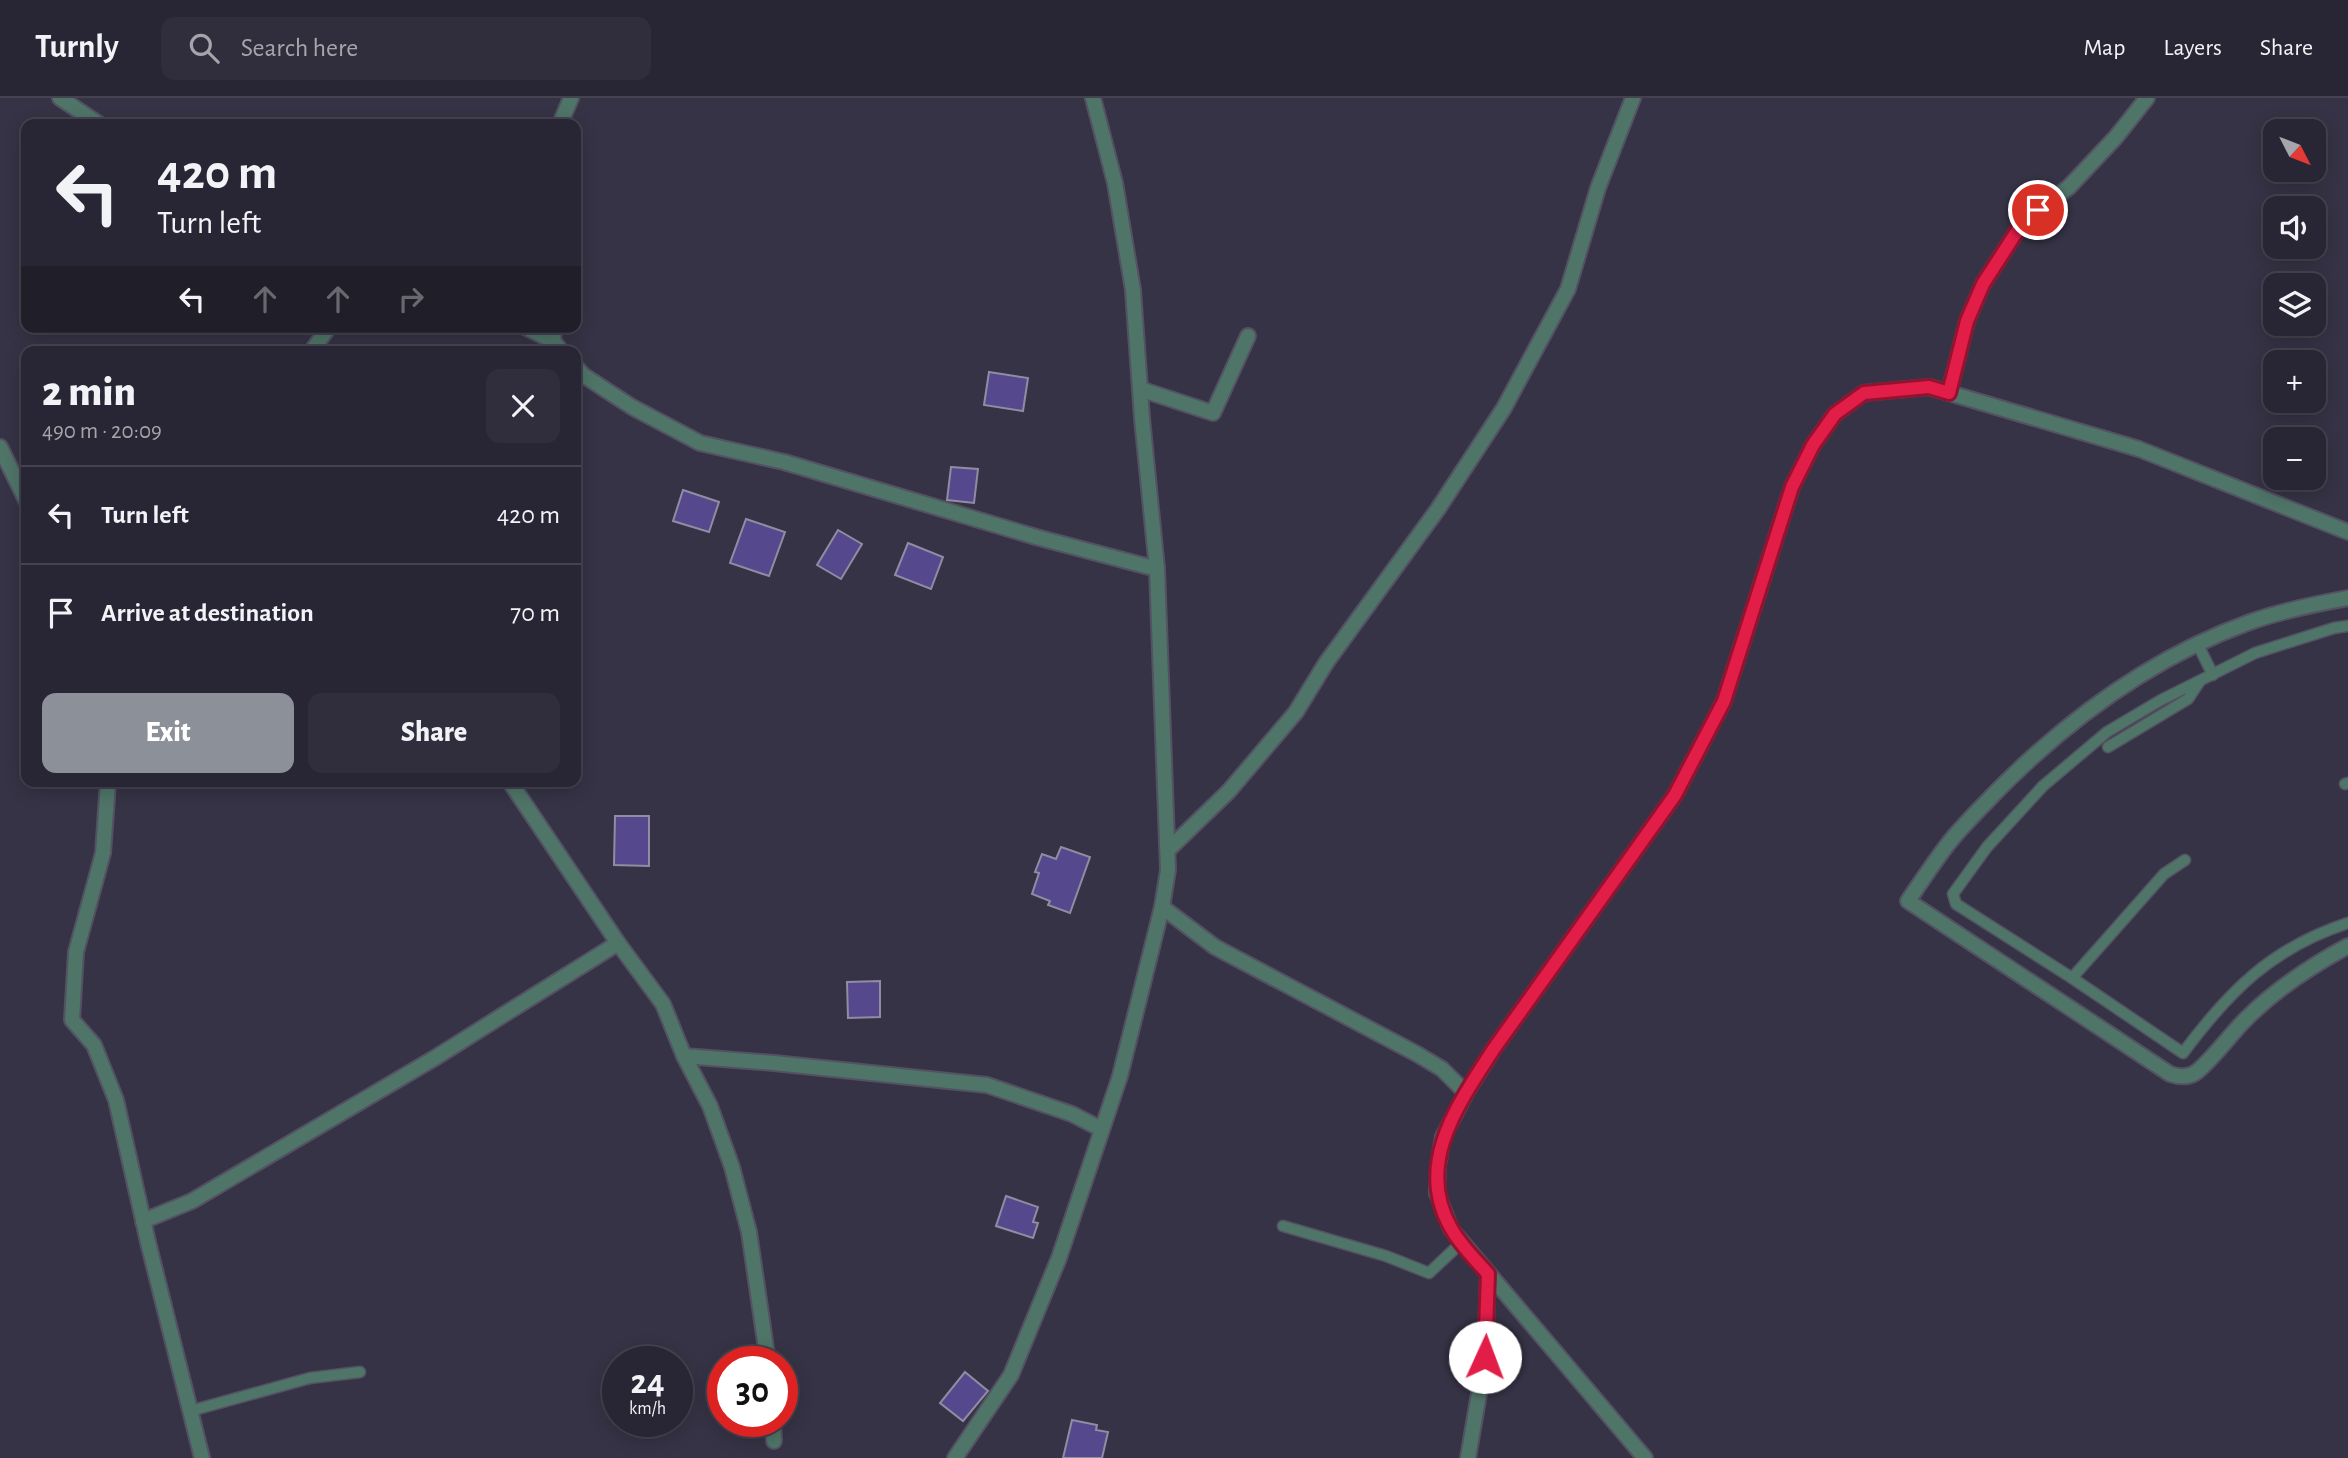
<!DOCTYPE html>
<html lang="en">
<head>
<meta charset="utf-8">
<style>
  body { margin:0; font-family:"Alegreya Sans",sans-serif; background:#302e3c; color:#f1f3f6; height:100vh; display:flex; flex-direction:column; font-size:26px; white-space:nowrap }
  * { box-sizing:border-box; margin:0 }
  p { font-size:23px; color:#a5a5ac }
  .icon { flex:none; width:38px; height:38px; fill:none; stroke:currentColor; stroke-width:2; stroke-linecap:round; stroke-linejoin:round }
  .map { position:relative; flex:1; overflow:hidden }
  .details { position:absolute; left:21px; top:248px; width:560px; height:441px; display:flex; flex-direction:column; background:#282634; border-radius:14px; box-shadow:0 4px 18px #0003,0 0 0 2px #44434f }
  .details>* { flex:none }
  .banner { position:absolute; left:21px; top:21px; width:560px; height:214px; border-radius:14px; box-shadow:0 4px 18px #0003,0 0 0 2px #44434f; background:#282634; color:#f1f3f6; overflow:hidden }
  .needle { width:46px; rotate:132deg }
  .buttons { position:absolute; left:2263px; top:21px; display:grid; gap:14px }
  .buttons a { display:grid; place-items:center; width:63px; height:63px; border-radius:14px; background:#282634; box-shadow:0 4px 18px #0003,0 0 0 2px #44434f; font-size:35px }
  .speed { position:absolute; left:602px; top:1248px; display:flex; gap:14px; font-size:35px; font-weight:700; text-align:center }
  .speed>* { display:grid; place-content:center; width:91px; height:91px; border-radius:50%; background:#282634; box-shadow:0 4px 18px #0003,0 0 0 2px #44434f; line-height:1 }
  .speed small { font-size:18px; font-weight:400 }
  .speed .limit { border:10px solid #d22; background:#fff; color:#111 }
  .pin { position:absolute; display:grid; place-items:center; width:60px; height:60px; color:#fff; margin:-30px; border:4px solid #fff; border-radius:50%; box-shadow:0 2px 7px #0007 }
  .me { position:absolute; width:77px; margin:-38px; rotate:2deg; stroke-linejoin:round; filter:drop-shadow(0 0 5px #0008) }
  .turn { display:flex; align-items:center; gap:24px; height:147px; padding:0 21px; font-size:32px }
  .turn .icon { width:91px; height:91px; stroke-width:2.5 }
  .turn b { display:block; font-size:49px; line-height:60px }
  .lanes { display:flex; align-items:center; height:66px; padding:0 21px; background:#0003; justify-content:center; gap:35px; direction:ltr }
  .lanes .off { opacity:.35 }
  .round { display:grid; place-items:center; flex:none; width:74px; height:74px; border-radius:14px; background:#302e3c }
  .summary { display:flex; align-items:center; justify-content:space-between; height:119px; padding:0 21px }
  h1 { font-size:42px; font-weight:800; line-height:52px }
  .primary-button { display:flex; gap:14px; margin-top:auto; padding:14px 21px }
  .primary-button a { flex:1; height:80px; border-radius:14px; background:#8c9099; color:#fff; font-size:28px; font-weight:800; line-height:80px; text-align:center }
  .primary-button a+a { background:#302e3c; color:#f1f3f6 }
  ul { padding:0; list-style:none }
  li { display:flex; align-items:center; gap:21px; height:98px; padding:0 21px; border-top:2px solid #44434f }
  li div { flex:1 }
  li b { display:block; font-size:26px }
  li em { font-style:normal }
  header { display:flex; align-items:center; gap:42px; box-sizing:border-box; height:98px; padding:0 35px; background:#282634; border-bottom:2px solid #44434f }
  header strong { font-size:33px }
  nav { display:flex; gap:38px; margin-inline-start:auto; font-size:24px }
  .search { width:490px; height:63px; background:#302e3c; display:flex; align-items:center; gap:18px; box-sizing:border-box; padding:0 24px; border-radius:14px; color:#a5a5ac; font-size:26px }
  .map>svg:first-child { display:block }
</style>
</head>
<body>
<header>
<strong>Turnly</strong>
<div class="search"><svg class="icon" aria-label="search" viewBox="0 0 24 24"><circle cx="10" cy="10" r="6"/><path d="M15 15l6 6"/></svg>Search here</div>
<nav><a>Map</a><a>Layers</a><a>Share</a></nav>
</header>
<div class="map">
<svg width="2348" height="1360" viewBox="0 0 2348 1360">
  <rect width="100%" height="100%" fill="#353345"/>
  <g fill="#56488c" stroke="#908da3" stroke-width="2">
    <polygon points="989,274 1028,280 1023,313 984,307"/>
    <polygon points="951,369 978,371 974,405 947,402"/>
    <polygon points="683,392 719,404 709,434 673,423"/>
    <polygon points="746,421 785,434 769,478 730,465"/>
    <polygon points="838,432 862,446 841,481 817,467"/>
    <polygon points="908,445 943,459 931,491 895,477"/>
    <polygon points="615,718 649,718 649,768 614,767"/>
    <polygon points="1061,749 1090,759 1070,815 1048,807 1050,803 1032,796 1039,775 1035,774 1042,756 1056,761"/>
    <polygon points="880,883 880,919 848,920 847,884"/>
    <polygon points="1006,1098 1038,1109 1033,1124 1038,1125 1033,1140 996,1128"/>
    <polygon points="965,1274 988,1293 963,1323 940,1305"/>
    <polygon points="1072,1322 1097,1327 1096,1332 1108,1334 1102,1360 1063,1360"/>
  </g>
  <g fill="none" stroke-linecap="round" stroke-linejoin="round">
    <defs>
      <g id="lane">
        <path d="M2348,528L2334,530L2255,555L2161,602L2107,634L2043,688L1987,749L1953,796L1956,806L2072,880L2183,955C2230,892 2272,850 2348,825"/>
        <polyline points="2198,547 2213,577"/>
        <polyline points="2108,649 2188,601 2200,583"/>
        <polyline points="2345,686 2348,685"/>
        <polyline points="2072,880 2164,776 2185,762"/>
        <polyline points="1283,1128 1386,1158 1429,1175 1462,1144"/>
        <polyline points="190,1313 310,1280 360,1274"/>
      </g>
      <g id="street">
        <polyline points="60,0 99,26"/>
        <polyline points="560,26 571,0"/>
        <polyline points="525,229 553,243 562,254"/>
        <polyline points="311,254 329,229"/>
        <polyline points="548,254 553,243 554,229"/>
        <polyline points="576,269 583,277 632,309 700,345 784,364 1036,439 1157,471"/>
        <polyline points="1140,291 1213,315 1248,238"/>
        <polyline points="1949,295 1967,223 1983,186 2023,124 2069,89 2116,39 2147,0"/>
        <polyline points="0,349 26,402"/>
        <path d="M2348,500C2315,506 2281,513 2250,524C2152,559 2067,622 1995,695C1979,712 1962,728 1948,746C1934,764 1921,784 1908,803L2170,976C2179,979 2187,980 2195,975C2210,965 2233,933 2247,920C2277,890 2311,868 2348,848"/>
        <polyline points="108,684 103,755 76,854 72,922 94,947 116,1002 148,1144 202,1360"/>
        <polyline points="510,684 618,845 663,906 684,958 710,1008 732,1069 749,1134 768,1264"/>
        <polyline points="1168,752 1229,693 1296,614 1326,565 1438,411 1504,310 1568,191 1598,90 1633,0"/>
        <polyline points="1162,809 1215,849 1417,956 1442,971 1466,995"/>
        <polyline points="684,958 774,965 987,987 1072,1016 1101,1031"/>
        <polyline points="143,1123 192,1103 433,961 618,845"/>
        <polyline points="773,1323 774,1343"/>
        <polyline points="955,1360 1011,1277 1059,1160 1120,978 1162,809 1168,772 1157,471 1142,320 1133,192 1115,85 1093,0"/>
        <polyline points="1468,1360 1485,1260 1488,1176"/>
        <polyline points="1645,1360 1451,1131 1437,1095 1438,1068 1443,1039 1466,995 1493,952 1675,697 1724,603 1792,389 1813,347 1835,316 1864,295 1929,289 2139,351 2348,434"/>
      </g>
    </defs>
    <use href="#lane" stroke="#535162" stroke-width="13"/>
    <use href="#street" stroke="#535162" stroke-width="18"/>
    <use href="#lane" stroke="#4f7568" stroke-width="10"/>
    <use href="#street" stroke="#4f7568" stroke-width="14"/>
  </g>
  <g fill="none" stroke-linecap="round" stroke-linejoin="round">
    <defs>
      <path id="route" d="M1485,1259L1488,1176C1476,1162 1460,1147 1451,1130C1414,1066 1459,1005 1493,952L1675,697L1724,603L1792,389L1813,347L1835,316L1864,295L1929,289L1949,295L1967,223L1983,186L2023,124L2038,112"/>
    </defs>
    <use href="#route" stroke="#92132f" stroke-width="18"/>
    <use href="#route" stroke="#e11d48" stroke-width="12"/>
  </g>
</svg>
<div class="buttons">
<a><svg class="needle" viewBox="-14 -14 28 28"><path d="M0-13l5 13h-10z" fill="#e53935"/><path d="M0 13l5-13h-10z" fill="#a5a5ac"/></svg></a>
<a><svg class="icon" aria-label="sound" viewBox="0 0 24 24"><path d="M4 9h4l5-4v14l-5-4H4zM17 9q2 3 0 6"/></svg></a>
<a><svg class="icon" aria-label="layers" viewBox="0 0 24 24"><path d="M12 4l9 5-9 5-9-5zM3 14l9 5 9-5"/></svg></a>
<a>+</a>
<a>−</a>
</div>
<div class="speed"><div>24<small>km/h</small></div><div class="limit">30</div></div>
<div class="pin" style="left:2038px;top:112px;background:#d93025"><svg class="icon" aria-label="arrive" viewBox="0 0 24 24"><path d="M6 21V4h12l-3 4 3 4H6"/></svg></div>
<svg class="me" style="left:1485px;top:1259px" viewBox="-20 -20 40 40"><circle r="19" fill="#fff"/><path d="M0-13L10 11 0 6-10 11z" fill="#e11d48"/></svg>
<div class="banner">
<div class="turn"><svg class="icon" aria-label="left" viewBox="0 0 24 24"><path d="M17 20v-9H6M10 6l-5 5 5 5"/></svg><div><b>420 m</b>Turn left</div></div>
<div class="lanes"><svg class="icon" aria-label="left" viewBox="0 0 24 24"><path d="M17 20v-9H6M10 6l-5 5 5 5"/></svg><svg class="icon off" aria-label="ahead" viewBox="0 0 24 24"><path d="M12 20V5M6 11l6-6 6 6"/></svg><svg class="icon off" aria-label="ahead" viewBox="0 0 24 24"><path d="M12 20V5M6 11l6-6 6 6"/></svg><svg class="icon off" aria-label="right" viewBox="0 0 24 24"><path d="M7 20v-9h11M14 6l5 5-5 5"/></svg></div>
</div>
<section class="details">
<div class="summary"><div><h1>2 min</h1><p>490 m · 20:09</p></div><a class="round"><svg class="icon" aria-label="close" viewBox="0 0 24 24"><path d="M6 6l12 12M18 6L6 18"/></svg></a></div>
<ul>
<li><svg class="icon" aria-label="left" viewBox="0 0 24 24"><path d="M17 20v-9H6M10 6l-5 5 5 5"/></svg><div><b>Turn left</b></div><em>420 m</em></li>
<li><svg class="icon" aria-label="arrive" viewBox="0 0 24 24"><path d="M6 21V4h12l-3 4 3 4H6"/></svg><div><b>Arrive at destination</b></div><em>70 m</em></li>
</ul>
<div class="primary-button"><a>Exit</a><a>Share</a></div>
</section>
</div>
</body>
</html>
